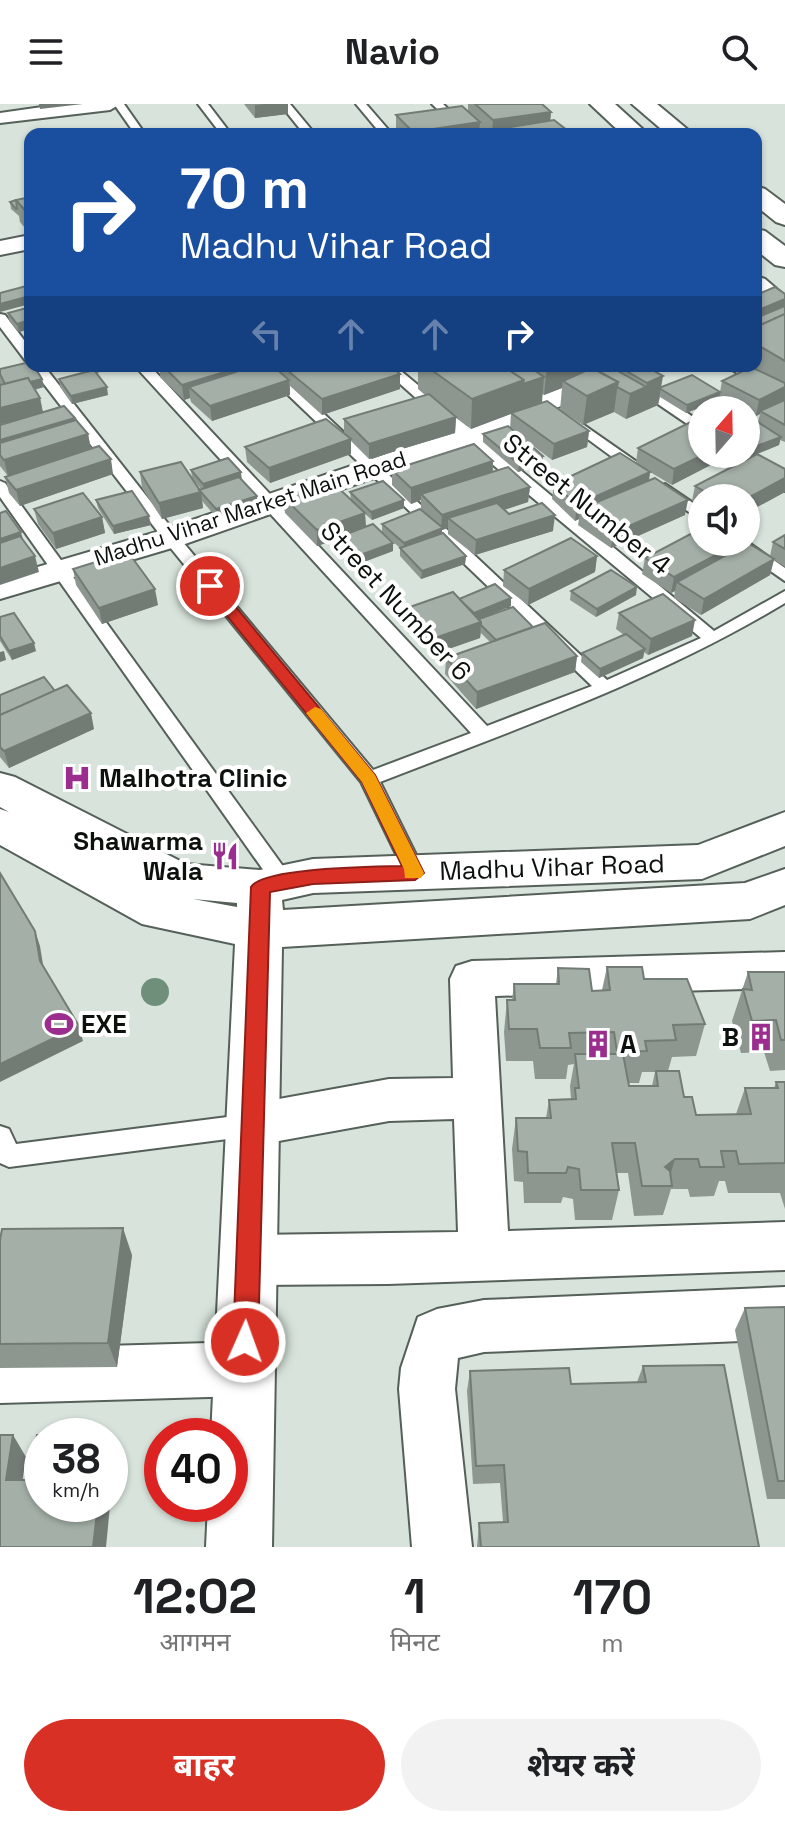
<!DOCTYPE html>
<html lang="hi">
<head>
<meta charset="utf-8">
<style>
  body { margin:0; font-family:"Space Grotesk","Noto Sans Devanagari",sans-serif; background:#f2f2f2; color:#202124; height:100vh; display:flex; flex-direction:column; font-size:30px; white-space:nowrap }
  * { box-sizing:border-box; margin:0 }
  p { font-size:26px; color:#757577 }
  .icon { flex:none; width:44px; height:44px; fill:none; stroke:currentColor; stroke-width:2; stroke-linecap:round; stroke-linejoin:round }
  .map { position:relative; height:1443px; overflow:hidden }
  .details { display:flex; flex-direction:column; background:#fff; flex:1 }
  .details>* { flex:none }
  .top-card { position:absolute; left:24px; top:24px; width:738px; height:244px; border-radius:16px; box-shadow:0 2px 6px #0004; background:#1a4fa0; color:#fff; overflow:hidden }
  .needle { width:52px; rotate:20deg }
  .tools { position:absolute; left:688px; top:292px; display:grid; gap:16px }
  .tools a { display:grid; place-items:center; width:72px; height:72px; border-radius:50%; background:#fff; box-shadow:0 2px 6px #0004; font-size:40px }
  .speed { position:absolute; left:24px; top:1314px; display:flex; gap:16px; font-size:40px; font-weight:700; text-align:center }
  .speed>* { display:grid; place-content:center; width:104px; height:104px; border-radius:50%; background:#fff; box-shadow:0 2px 6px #0004; line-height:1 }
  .speed small { font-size:20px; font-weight:400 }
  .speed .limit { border:12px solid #d22; background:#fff; color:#111 }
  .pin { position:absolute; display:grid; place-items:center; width:68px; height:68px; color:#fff; margin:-34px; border:4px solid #fff; border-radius:50%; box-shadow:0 2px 8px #0007 }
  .me { position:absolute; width:88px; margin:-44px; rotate:2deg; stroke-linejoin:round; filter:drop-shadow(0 0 6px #0008) }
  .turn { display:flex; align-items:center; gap:28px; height:168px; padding:0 24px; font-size:36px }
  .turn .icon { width:104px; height:104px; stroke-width:2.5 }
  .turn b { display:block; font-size:56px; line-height:68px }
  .lanes { display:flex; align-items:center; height:76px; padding:0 24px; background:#0003; justify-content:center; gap:40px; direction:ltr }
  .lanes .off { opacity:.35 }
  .eta { display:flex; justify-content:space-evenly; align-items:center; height:136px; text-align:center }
  .eta b { font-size:48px; font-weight:700; line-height:56px }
  .button { display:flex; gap:16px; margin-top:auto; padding:16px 24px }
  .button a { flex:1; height:92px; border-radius:48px; background:#d93025; color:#fff; font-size:32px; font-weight:700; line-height:92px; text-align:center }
  .button a+a { background:#f2f2f2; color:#202124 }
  header { display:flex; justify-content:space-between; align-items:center; height:104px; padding:0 24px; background:#fff; font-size:36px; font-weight:700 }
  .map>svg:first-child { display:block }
</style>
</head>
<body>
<header><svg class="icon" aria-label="menu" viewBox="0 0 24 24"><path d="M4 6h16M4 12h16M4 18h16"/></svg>Navio<svg class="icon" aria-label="search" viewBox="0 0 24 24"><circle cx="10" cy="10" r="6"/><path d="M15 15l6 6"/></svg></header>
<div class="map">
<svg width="785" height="1443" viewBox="0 0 785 1443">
  <rect width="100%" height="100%" fill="#d8e4db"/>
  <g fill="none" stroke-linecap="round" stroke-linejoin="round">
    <defs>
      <g id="service">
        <polygon points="114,0 124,0 145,30 135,30"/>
        <polygon points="198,0 208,0 231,30 221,30"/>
        <polygon points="280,0 290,0 315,30 304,30"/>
        <polygon points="356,0 366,0 392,30 381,30"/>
        <polygon points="432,0 443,0 474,30 463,30"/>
        <polygon points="0,210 5,211 30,244 30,257 25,256 0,223"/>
        <path d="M30,262H44L177,431L373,666L471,629L135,262H150L487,622L592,582L258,262H273L607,576L701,534L462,335L380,262H395L714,527L785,487V499C657,576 519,624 380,678L425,769L422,775H408L361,678L165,437Z"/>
        <polygon points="602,262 618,262 702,319 702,330"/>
        <polygon points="726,262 743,262 785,288 785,298"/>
        <polygon points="568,310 644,363 644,369 634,369 563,317 563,311"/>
        <polygon points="746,349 785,375 785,387 731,350"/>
        <polygon points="0,377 5,379 290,772 293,778 290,784 276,784 0,393"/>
        <polygon points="665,380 702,405 702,417 660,388 657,385"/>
        <polygon points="746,437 785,464 785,477 729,438"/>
        <polygon points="251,1010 260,1014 263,1021 260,1028 251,1032 9,1063 0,1059 0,1022 9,1025 16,1040"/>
      </g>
      <g id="minor">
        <polygon points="63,0 120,0 110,6 0,19 0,9"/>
        <polygon points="30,131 30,145 0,151 0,137"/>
        <polygon points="756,172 765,175 785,192 785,213 776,211 756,193"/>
        <polygon points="607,262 644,262 640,268 477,338 182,441 0,495 0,474 160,427 457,326"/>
        <polygon points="785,848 785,884 495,892 508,1127 785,1118 785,1166 388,1180 248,1181 230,1173 222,1156 230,1139 248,1131 458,1128 454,1015 389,1017 251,1042 234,1036 227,1021 234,1006 251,1000 389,975 453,974 450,875 456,862 472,857"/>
        <polygon points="785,1183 785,1235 484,1248 458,1254 455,1285 472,1443 412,1443 399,1285 401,1264 418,1213 437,1205 484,1196"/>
        <polygon points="244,1238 263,1246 271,1265 263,1284 244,1292 0,1299 0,1245"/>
      </g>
      <path id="tertiary" d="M0,669L15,673L186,760L260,766L313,755L698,741L785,708V742L702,775L313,789L282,796L283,806L745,779L785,765V801L750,815L282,843L272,1443H206L208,1400H230V1332H211L235,840L142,820L0,741V705L9,708L0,703ZM193,795L237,799V803Z"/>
      <g id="primary">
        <polygon points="590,0 615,0 648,30 622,30"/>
        <polygon points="632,0 657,0 693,30 667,30"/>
        <polygon points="756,82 765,85 785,100 785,121 776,118 756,102"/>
        <polygon points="756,125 765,127 785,142 785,163 775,161 756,146"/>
      </g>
    </defs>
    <use href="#service" stroke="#556058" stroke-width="4"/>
    <use href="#minor" stroke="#556058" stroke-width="4"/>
    <use href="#tertiary" stroke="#556058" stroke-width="4"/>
    <use href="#primary" stroke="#556058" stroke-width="4"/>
    <use href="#service" fill="#fff" fill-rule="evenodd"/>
    <use href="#minor" fill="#fff" fill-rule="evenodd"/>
    <use href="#tertiary" fill="#fff" fill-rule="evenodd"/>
    <use href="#primary" fill="#fff" fill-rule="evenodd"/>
  </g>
  <circle fill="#6f8f7a" cx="155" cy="888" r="14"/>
  <g fill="#8d9790" fill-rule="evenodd">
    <polygon points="244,0 288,0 288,10 255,14"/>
    <polygon points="468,0 542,0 551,8 550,17 572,30 413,30 413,28 413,30 396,30 396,11 468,7"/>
    <polygon points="30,93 30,130 20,118 19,112 11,105 10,98"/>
    <polygon points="785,190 785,338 780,336 779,341 757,350 785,388 746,409 746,394 702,394 702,403 692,397 695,382 752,352 746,347 746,317 758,318 760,310 756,312 720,293 719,296 686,309 660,293 658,301 626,315 614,308 583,321 560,306 562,284 544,291 542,290 542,298 471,325 456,314 455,329 369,355 351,337 351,350 270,379 247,358 245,343 344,329 344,315 425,291 418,285 418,262 645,262 661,283 720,288 722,277 745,266 739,262 756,262 756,191"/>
    <polygon points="30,203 30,225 19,228 9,217 8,209"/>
    <polygon points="80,262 123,262 96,269 108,291 72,300 60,283 59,275 86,269"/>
    <polygon points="154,262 391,262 400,285 322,311 290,282 290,291 212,317 191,298 190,294 184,296 160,273 160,268"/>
    <polygon points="0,265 42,275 44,283 35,286 40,294 43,309 75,314 88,330 91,345 113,370 20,402 9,389 5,373 8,372 0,362 0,321 26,314 0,320"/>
    <polygon points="511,309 589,327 587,343 552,356 512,326 542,360 518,368 483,338 483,330 510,325"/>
    <polygon points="638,344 732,350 672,381 650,368 649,376 685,411 611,444 578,421 579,415 575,417 552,395 554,380 636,358"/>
    <polygon points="493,357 493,368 530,383 528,398 504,406 509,410 553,427 475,451 448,430 448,424 442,426 442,430 466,452 465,460 421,475 400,452 400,444 382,428 382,420 421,406 421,396 411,400 392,381 392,366"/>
    <polygon points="191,366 242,376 258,400 217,414 202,397 203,404 162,415 142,384 140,368 199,386 201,385 192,374"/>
    <polygon points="350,388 404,404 372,416 365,410 366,423 393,447 353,462 333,443 333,437 317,442 285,409 283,393 351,396"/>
    <polygon points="96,396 151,421 114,430 98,404"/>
    <polygon points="34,405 102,413 105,429 56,445 38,420"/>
    <polygon points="785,431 785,463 774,456 770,471 701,511 674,494 675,487 671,489 642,470 645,454 746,440 770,452 773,438"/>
    <polygon points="597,452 595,468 528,501 503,482 504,466"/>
    <polygon points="73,465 158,501 102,520 76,481"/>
    <polygon points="571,487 636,491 596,513 570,496"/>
    <polygon points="459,494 511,502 479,515 533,523 577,552 575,568 476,605 445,570 446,554 490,538 481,529 480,534 434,550 407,520 407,504"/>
    <polygon points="619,509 692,532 648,551 644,548 643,554 599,574 581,558 582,549 624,531 616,525"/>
    <polygon points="0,513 36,547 12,556 0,537"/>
    <polygon points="55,587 94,625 9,664 0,653 0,591"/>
    <path d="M607,863L644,875L705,920L696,952L672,953L668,967L696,1011L736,1010L745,984H774L776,978H785V1105L780,1089H728L725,1077H719L714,1092L690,1093L688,1085H671L663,1111L634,1112L628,1069H616L619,1086L612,1116H575L573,1095L563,1093L561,1099H524L523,1078L514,1077L512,1045L516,1014H546L549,996L571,995L570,982L574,960L568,961L566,975H535L533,957H506L504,928L507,896H512L514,880H556L558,864L592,887L602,886ZM642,968H655L652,982H629L628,979H639Z"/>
    <polygon points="785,867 785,966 770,967 764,948 741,949 732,917 748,868 784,868"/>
    <polygon points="0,1136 132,1151 117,1263 0,1264"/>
    <polygon points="785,1203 785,1395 767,1395 735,1226 745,1204"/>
    <polygon points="643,1262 759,1443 477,1443 479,1419 503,1418 500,1379 473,1380 467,1287 470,1267 571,1280 637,1278"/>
  </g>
  <g fill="#737b75">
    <polygon points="39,0 83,0 40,5"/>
    <polygon points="265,0 288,0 288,10 255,14 255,1"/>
    <polygon points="551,8 549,30 498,25 498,30 492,30 493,16"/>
    <polygon points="480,18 479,30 413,30 413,28"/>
    <polygon points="30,192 30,200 0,208 0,200"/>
    <polygon points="785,195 785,215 756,240 756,207"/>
    <polygon points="30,216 30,225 19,228 17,220"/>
    <polygon points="92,262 123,262 88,271 87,263"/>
    <polygon points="244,262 266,262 189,283 190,294 184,296 182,281"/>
    <polygon points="547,262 608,262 563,277 562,284 544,291"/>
    <polygon points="400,270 400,285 322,311 322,295"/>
    <polygon points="663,272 658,301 626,315 630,290 646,283 647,279"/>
    <polygon points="544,273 542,298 471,325 472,295 524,276 522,303 523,280"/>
    <polygon points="42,275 44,283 9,291 7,283"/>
    <polygon points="289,276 290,291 212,317 210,302"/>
    <polygon points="618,278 614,308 583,321 587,292"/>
    <polygon points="107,283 108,291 72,300 71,292"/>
    <polygon points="785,283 785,297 760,307 760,310 756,312 759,296"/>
    <polygon points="720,288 719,296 686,309 687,301"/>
    <polygon points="40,294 43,309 0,320 0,304"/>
    <polygon points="456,313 455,329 369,355 369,340"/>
    <polygon points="75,314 78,330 0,351 0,336"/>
    <polygon points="589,327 587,343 552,356 554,340"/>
    <polygon points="88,330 91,346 8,372 4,356"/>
    <polygon points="781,333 779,341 752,352 754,343"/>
    <polygon points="351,335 351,350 270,379 269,364"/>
    <polygon points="705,350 732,350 672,381 674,365"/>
    <polygon points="543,352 542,360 518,368 519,360"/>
    <polygon points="111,355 113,370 20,402 16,386"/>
    <polygon points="493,357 492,373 421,390 421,396 411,400 411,384"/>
    <polygon points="241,368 242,377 204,388 203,380"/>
    <polygon points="650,368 648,383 580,405 579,415 575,417 577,401"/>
    <polygon points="785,374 785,388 746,409 746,395"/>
    <polygon points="530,383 528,398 458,421 448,414 448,424 442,426 442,432 404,447 404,439 441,424 442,411"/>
    <polygon points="201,388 203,404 162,415 159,399"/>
    <polygon points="257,392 258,400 217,414 216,405"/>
    <polygon points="404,396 404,404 372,416 371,408"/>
    <polygon points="688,396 685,411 611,444 613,429"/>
    <polygon points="365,409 366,425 317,442 317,426"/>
    <polygon points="555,411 553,427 475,451 476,436"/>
    <polygon points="149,412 151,421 114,430 113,422"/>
    <polygon points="102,413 105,429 56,445 53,429"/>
    <polygon points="21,428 25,444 0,452 0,435"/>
    <polygon points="746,435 747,435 744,451 677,478 675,487 671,489 674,473 741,438 746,438"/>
    <polygon points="393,439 393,447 353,462 352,454"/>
    <polygon points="35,452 39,468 0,481 0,464"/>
    <polygon points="466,452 465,460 421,475 422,467"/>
    <polygon points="597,452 595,468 528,501 529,485"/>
    <polygon points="774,455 770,471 701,511 704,495"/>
    <polygon points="637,483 636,491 596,513 597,505"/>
    <polygon points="155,485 158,501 102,520 99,504"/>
    <polygon points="511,494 511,502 474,517 474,509"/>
    <polygon points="695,516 692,532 648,551 651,535"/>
    <polygon points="481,518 480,534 434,550 435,534"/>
    <polygon points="34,539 36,547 12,556 9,547"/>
    <polygon points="645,545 643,554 599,574 600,565"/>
    <polygon points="4,547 6,556 0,558 0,548"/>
    <polygon points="577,552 575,568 476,605 477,588"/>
    <polygon points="91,609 94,625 9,664 4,647"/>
    <polygon points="35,827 40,842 45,873 40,857"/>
    <polygon points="79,922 83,937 0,978 0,960"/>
    <polygon points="675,1055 667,1082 665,1063"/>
    <polygon points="123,1124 132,1151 117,1263 108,1239"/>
    <polygon points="13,1331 26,1353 19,1398 6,1376"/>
    <polygon points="110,1339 115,1351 106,1443 93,1443 98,1400 110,1400"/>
  </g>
  <g fill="#a4b0a7" stroke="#737b75" stroke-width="2">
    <polygon points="475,0 542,0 551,8 493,16"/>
    <polygon points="462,2 480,18 413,28 396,11"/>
    <polygon points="554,16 572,30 504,30 498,25"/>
    <polygon points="30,93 30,111 29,111 16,96"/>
    <polygon points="16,96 17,105 16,105 10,98"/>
    <polygon points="30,181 30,192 0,200 0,189"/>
    <polygon points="775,183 785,190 785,195 756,207 756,191"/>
    <polygon points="785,202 785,210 756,223 756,214"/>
    <polygon points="30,203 30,216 17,220 8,209"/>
    <polygon points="785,210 785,257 756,240 756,223"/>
    <polygon points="30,258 30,262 34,262 42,275 30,278 28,274 5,280 0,270 0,265"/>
    <polygon points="163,262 244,262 182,281"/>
    <polygon points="254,262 273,262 289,276 210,302 189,283"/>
    <polygon points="282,262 391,262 400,270 322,295"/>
    <polygon points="426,262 503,262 524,276 472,295"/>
    <polygon points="503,262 528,262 544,273 523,280 524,276"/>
    <polygon points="609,262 646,283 630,290 617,283 618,278 596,266"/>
    <polygon points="618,262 645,262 663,272 647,279"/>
    <polygon points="751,263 785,279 785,283 759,296 722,277"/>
    <polygon points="592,264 618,278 587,292 563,277"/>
    <polygon points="94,266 107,283 71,292 59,275"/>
    <polygon points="692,271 720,288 687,301 659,284"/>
    <polygon points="28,274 40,294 0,304 0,281"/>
    <polygon points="429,290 456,313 369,340 344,315"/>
    <polygon points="785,296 785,321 760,307"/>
    <polygon points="547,297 589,327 554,340 511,309"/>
    <polygon points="64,302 75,314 0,336 0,321"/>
    <polygon points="699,314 702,316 702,350 705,350 674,365 638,344"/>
    <polygon points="326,315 351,335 269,364 245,343"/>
    <polygon points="753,315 781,333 754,343 746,338 746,317"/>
    <polygon points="76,316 88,330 4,356 0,351 0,339"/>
    <polygon points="508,322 543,352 519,360 483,330"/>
    <polygon points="474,340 493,357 411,384 392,366"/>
    <polygon points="99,342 111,355 16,386 5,373"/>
    <polygon points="620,349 650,368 577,401 554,380"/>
    <polygon points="757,350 785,365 785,374 746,395 746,394 716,394 695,382"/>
    <polygon points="228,354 241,368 203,380 191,366"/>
    <polygon points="181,358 201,388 159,399 140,368"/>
    <polygon points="508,363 530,383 442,411 421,390"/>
    <polygon points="239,373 257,392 216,405 199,386"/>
    <polygon points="655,374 688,396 613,429 580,405"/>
    <polygon points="331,377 365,409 317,426 283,393"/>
    <polygon points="383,377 404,396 371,408 350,388"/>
    <polygon points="132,387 149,412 113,422 96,396"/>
    <polygon points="83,389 102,413 53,429 34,405"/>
    <polygon points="497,399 509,410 542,399 555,411 476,436 448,414"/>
    <polygon points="420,405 443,424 404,439 382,420"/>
    <polygon points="6,407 21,428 0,435 0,409"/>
    <polygon points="373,420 393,439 352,454 333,435"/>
    <polygon points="702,424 702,438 741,438 674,473 645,454"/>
    <polygon points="443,429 466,452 422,467 400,444"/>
    <polygon points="785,431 785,445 773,438"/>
    <polygon points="20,432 35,452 0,464 0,439"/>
    <polygon points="571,434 597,452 529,485 504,466"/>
    <polygon points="748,439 774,455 704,495 677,478"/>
    <polygon points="128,448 155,485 99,504 73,465"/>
    <polygon points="611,466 637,483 597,505 571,487"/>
    <polygon points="495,480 511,494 474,509 459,495"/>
    <polygon points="453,488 481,518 435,534 407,504"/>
    <polygon points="663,490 695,516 651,535 619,509"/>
    <polygon points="513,503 533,523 496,536 481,521 481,518 479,515"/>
    <polygon points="14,509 34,539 9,547 0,532 0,513"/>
    <polygon points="545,519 577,552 477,588 446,554"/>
    <polygon points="626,530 645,545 600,565 582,549"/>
    <polygon points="44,573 55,587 0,611 0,591"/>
    <polygon points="67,581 91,609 4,647 0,643 0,611"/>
    <polygon points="0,769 35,827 40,857 79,922 0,960"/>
    <polygon points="607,863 642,863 644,875 687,875 705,920 673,921 676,936 645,937 647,947 617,948 614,928 569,929 571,944 540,944 537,925 509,925 507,896 515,896 514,880 559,880 558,864 589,865 592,887 610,886"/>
    <polygon points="748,868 785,868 785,936 781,936 776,916 752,917 743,885 752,886"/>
    <polygon points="575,950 623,950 629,982 658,982 656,967 679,967 684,993 692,993 696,1011 751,1010 745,984 778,984 776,978 785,978 785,1059 739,1060 736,1047 721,1047 724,1063 700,1063 698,1055 675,1055 665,1063 670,1067 672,1082 642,1082 635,1039 612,1039 619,1086 581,1086 579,1065 568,1063 566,1069 528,1069 527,1048 518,1047 516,1014 551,1014 549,996 576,995 575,984 579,984"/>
    <polygon points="123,1124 108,1239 0,1240 0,1136 2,1125"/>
    <polygon points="785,1203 785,1377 778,1377 745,1204"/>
    <polygon points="724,1261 759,1443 481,1443 479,1419 508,1418 504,1361 476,1362 470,1267 569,1264 571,1280 646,1278 643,1262"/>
    <polygon points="106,1329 105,1332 42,1332 42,1400 98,1400 93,1443 0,1443 0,1331 13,1331 6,1376 30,1376 37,1331"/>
  </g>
  <path fill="#d93025" stroke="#8d1f18" stroke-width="2" d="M210,478L216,479L375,671L424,769L415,776L313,780L270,788L258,1238L254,1246L245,1250L237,1246L233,1238L251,783C263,763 376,763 402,762L362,678L205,485L203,482Z"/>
  <polygon fill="#f59e0b" points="315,603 321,605 375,671 424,769 421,774 405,774 404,765 362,678 306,609"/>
  <defs>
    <symbol id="hospital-bare" viewBox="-9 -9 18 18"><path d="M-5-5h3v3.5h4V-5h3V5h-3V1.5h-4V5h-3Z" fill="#9a2d8d" stroke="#fff" stroke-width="2.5" paint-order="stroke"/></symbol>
    <symbol id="restaurant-bare" viewBox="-9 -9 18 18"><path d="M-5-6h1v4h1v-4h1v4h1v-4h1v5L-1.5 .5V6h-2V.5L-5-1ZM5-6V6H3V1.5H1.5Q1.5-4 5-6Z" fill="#9a2d8d" stroke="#fff" stroke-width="2.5" paint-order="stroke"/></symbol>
    <symbol id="stadium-bare" viewBox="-9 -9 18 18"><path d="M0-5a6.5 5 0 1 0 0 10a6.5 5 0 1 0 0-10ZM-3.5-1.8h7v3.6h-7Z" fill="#9a2d8d" stroke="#fff" stroke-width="2.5" paint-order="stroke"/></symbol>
    <symbol id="building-bare" viewBox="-9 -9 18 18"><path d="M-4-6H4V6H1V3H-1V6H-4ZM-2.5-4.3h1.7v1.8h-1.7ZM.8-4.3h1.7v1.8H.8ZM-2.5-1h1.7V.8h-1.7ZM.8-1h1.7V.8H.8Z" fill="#9a2d8d" stroke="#fff" stroke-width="2.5" paint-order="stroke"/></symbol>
  </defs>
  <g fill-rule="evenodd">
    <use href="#hospital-bare" x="57" y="654" width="40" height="40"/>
    <use href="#restaurant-bare" x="205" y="732" width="40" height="40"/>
    <use href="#stadium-bare" x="39" y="900" width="40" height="40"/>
    <use href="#building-bare" x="741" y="913" width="40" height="40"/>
    <use href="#building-bare" x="578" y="920" width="40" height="40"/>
  </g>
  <g text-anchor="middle" stroke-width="8" stroke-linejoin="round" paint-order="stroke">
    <g font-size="22" fill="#0d110e" stroke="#fff">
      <text transform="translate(250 404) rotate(-18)" y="8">Madhu Vihar Market Main Road</text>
    </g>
    <g font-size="26" fill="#0d110e" stroke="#fff">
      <text transform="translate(587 400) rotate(39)" y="9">Street Number 4</text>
      <text transform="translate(396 497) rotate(47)" y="9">Street Number 6</text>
      <text transform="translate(552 763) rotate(-2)" y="9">Madhu Vihar Road</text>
    </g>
    <g font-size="26" font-weight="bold" fill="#0d110e" stroke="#fff" text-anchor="start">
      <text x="99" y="683">Malhotra Clinic</text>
      <text x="203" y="746" text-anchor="end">Shawarma<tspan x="203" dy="30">Wala</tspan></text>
      <text x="81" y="929">EXE</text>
      <text x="739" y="942" text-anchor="end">B</text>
      <text x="620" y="949">A</text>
    </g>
  </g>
</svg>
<div class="tools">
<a><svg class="needle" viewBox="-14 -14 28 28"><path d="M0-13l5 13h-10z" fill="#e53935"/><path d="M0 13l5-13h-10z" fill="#757577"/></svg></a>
<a><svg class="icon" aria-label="sound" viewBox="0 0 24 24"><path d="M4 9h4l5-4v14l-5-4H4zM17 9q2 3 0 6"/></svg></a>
</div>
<div class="speed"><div>38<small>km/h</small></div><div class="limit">40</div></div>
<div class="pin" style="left:210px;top:482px;background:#d93025"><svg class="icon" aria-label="arrive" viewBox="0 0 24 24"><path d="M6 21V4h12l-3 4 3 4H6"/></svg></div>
<svg class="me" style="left:245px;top:1238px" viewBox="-20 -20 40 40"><circle r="17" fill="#d93025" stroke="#fff" stroke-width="3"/><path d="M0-11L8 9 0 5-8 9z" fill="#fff"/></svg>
<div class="top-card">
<div class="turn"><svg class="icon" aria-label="right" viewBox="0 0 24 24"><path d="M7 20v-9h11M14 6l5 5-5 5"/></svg><div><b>70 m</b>Madhu Vihar Road</div></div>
<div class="lanes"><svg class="icon off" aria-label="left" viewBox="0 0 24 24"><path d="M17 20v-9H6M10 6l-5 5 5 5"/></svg><svg class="icon off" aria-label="ahead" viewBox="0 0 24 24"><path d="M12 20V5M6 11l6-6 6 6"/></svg><svg class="icon off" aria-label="ahead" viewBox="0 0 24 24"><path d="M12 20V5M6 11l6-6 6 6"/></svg><svg class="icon" aria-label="right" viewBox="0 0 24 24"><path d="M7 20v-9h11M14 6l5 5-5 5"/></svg></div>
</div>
</div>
<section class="details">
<div class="eta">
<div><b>12:02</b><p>आगमन</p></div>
<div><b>1</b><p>मिनट</p></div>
<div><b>170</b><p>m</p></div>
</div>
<div class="button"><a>बाहर</a><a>शेयर करें</a></div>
</section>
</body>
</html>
